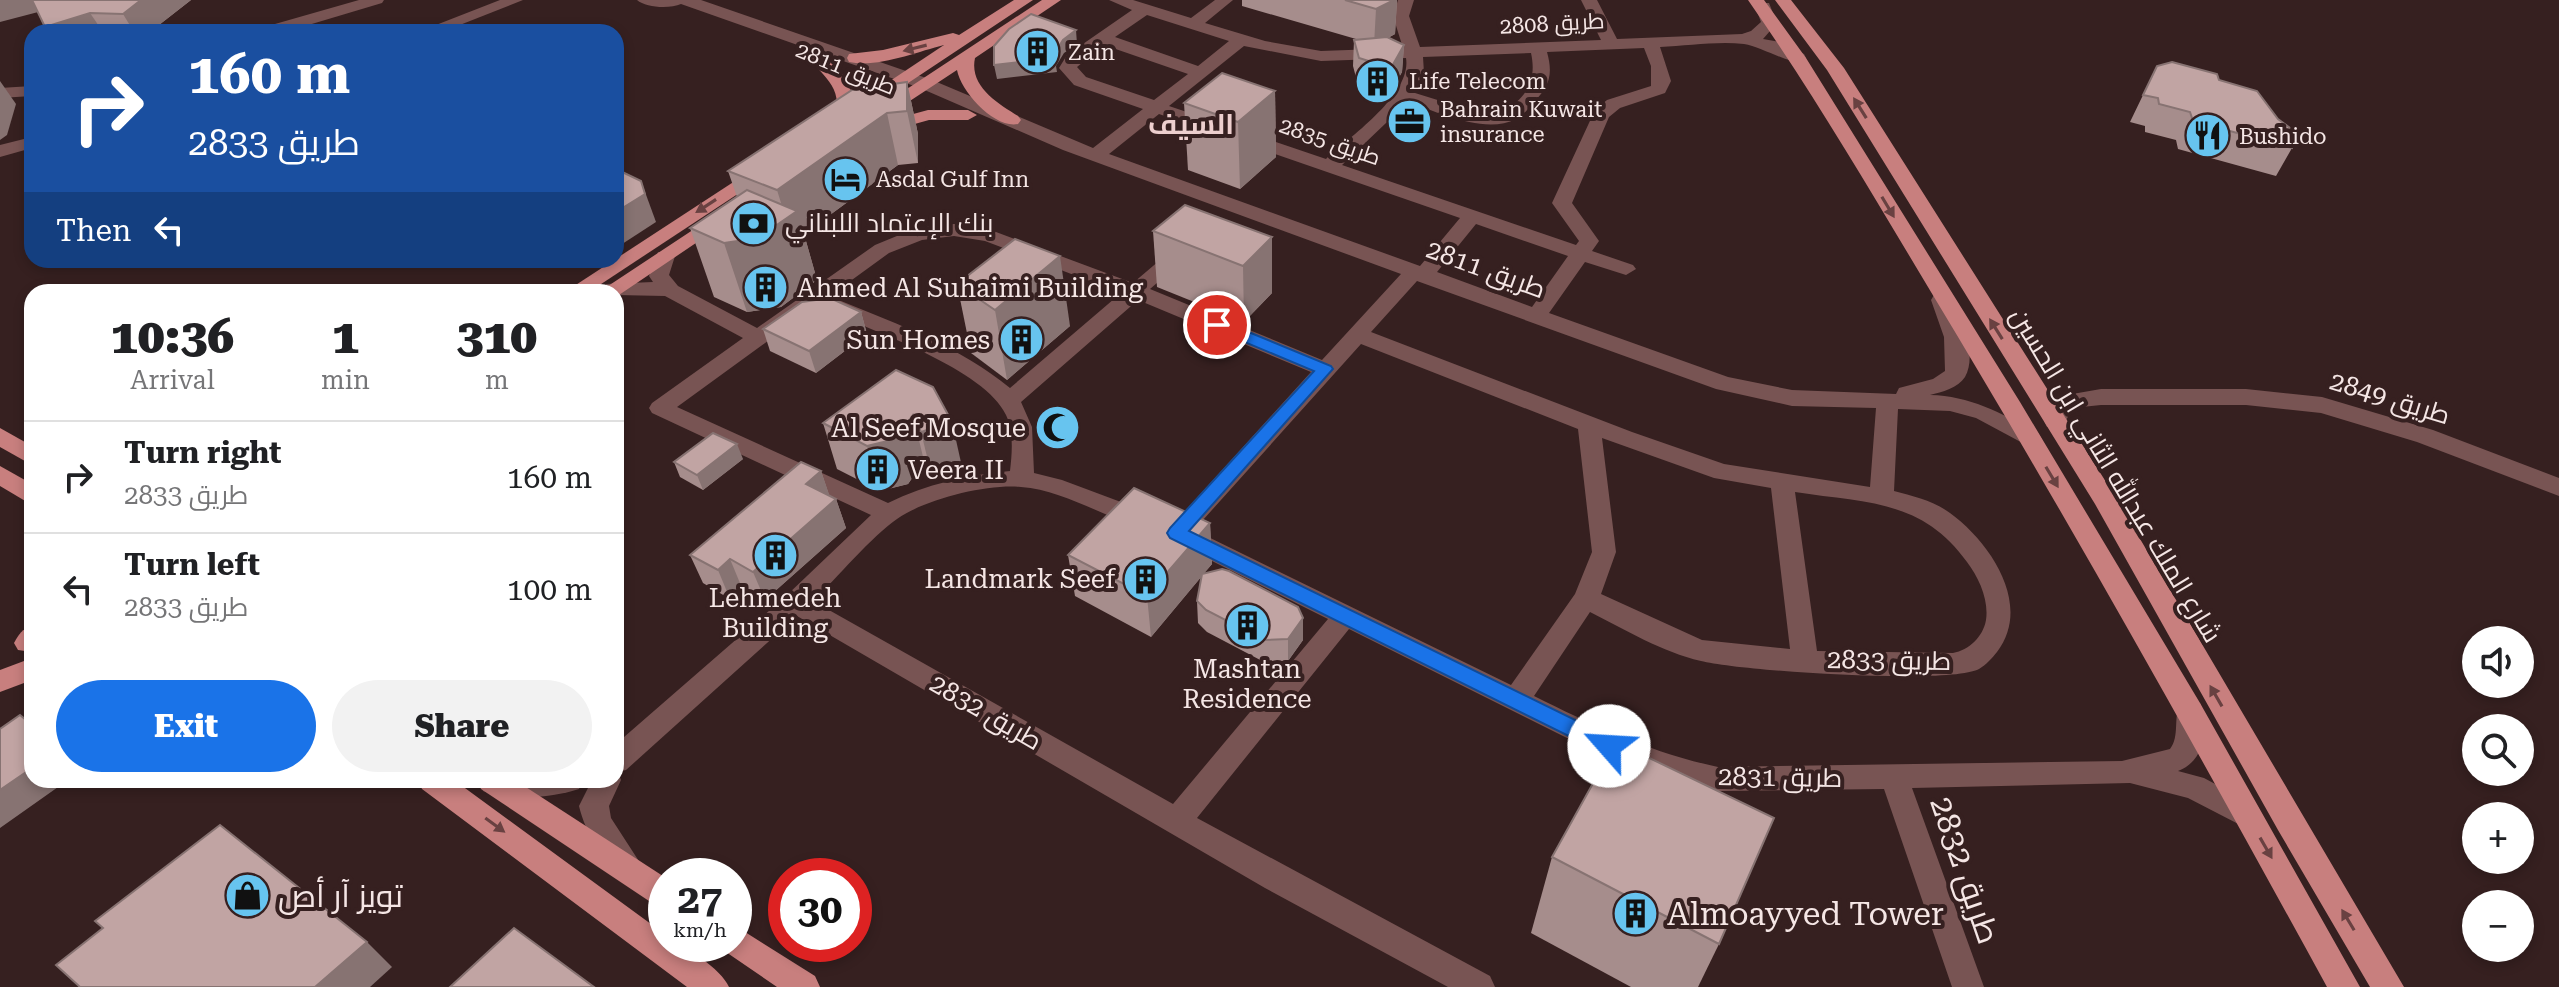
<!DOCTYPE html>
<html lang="en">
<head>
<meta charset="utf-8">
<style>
  body { margin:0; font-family:"Roboto Serif",Cairo,serif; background:#f2f2f2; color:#202124; height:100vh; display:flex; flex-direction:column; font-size:30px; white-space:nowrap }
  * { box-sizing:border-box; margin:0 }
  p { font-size:26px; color:#757577 }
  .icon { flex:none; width:44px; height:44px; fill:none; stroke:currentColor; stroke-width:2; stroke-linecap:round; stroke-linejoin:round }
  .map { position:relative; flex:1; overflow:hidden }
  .sheet { position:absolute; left:24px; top:284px; width:600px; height:504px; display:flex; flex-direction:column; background:#fff; border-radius:24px; box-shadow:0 4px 12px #0003 }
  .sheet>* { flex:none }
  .top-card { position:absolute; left:24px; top:24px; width:600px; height:244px; border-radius:24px; box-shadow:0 4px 12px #0003; background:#1a4fa0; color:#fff; overflow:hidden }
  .controls { position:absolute; left:2462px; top:626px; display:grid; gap:16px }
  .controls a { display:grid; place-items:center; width:72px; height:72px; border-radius:50%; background:#fff; box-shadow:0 4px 12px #0003; font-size:40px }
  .speed { position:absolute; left:648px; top:858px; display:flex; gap:16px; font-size:40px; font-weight:700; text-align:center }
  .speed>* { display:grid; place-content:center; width:104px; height:104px; border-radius:50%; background:#fff; box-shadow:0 4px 12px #0003; line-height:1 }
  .speed small { font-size:20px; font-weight:400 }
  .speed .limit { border:12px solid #d22; background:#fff; color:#111 }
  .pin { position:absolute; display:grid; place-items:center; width:68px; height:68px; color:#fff; margin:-34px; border:4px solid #fff; border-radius:50%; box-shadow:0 2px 8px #0007 }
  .me { position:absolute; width:88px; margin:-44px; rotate:296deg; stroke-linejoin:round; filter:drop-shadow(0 0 6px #0008) }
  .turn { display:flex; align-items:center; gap:28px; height:168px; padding:0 32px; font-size:36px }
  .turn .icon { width:104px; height:104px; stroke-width:2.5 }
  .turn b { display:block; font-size:56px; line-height:68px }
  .then { display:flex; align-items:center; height:76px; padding:0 32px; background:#0003; gap:16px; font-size:30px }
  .eta { display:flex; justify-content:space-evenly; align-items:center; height:136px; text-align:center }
  .eta b { font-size:48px; font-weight:800; line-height:56px }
  .action { display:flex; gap:16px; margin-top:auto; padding:16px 32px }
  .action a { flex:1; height:92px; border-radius:48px; background:#1a73e8; color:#fff; font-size:32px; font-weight:800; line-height:92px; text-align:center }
  .action a+a { background:#f2f2f2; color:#202124 }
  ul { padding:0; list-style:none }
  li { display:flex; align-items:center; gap:24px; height:112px; padding:0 32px; border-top:2px solid #e0e0e0 }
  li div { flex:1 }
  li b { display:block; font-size:30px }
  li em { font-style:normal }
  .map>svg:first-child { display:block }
</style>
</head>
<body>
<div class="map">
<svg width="2559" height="987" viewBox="0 0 2559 987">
  <rect width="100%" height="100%" fill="#362020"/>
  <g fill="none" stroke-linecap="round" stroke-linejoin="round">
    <g fill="#785453" fill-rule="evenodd">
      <polygon points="359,0 384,0 382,3 285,32 259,32 261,28"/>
      <polygon points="500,0 523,0 442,32 418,32"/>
      <path d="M637,0H701L932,80L1093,148L1143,109L1074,85L1059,68L1067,55L1132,10L1109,0H1133L1191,18L1215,0H1233L1205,23L1265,41L1321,51L1403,48L1393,16L1398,0H1414L1409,16L1420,47L1601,40L1581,0H1597L1617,39L1742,34L1751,31L1761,22L1755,6L1757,3H1769L1777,23L1763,39L1780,42L1804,54L1806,58L1804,62C1791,65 1762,47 1744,44C1717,41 1687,46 1660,47L1671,81L1665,93L1620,108L1609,117L1572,203L1599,241L1592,251L1633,265L1636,269L1626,275L1585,262L1549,313L1728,377L1792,390L1896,394L1899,388L1933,379L1945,371L1944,337L1931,300L1934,295H1948C1961,315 1978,354 1965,377C1958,388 1942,392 1930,395C1971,396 2003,414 2038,433L2042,439L2038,445L2030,447L1976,418L1950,411L1898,409L1894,491C1913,496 1934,501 1950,513C1990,542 2033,605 1997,652C1992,658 1986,665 1979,669C1949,685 1740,671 1701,661C1662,652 1626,630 1590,612L1534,696C1594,726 1652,753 1718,767L2122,761L2170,749C2180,736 2173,718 2180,703L2190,700L2200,703C2211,726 2204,762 2178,771L2204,778L2258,807L2263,816L2258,825L2248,829L2188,798L2130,783L1912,788L1984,987H1952L1884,789L1718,791L1681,783L1599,754L1349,629L1197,818L1490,976L1495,987H1448L1265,888L797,616L626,770L618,772L621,780L609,806L611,818L644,869L640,879L629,883C607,874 584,829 579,806L592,780H616V744L786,596L871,515L652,413L649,408L652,403L743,338L665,296L616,295V292H605L606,284L653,282L649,276L658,252H672L675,256L669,275L678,286L757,328L875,245L909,231L935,225L954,224L996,232L1133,283L1173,249L1180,247L1190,253L1187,257L1150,289L1322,360L1401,274L1063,150L920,88L681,4C670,9 646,8 637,0ZM1147,15L1229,41L1198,66L1115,37ZM1104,45L1188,74L1154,100L1086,77L1077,67ZM1244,46L1321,61L1406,58C1412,94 1351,136 1326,159L1169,106ZM1644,48L1651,66V86L1607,100L1595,110L1552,203L1579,241L1576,245L1342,165L1408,102C1438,112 1485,135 1516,119C1523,116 1529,108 1534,102C1550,85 1553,74 1547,52ZM1531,53C1537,80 1527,97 1503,112L1473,111L1415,93L1424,73L1423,57ZM1159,114L1460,218L1420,266L1109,154ZM1476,224L1568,256L1532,307L1437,272ZM954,236L985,241L1121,293L1010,388C960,347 900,325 841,301L834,299L824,306L827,311C872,330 986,370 1006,415C1014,432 1012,453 1010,471C967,475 927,484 888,503L677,407L889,253L922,240ZM1417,281L1716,389L1792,406L1876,408L1870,487L1724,464L1632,432L1371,332ZM1138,300L1311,372L1165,533L1168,539L1328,619L1173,804L813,601C837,578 872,536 897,519C926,499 986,484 1021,487C1063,490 1104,517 1144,529L1153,526L1156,520L1153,514L1062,480L1034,473L1032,427L1021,402ZM1361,344L1578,429L1592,552L1575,594L1511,685L1194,530ZM1602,438L1714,478L1771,488L1790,649L1702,640L1601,594L1616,552ZM1795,492C1865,503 1922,499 1967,562C1979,578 1989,600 1986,620C1983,637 1969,650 1953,653L1817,651Z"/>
      <polygon points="32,86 32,96 0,98 0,88"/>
      <polygon points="32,137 32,148 0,157 0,145"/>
      <polygon points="2101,389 2246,389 2322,397 2433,430 2559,478 2559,496 2417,442 2321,413 2246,405 2101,405 2072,408 2063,427 2047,427 2044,421 2055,397"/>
      <path d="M480,780H583L579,789C552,798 510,801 483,791Z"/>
    </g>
    <g fill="#c87f7e" fill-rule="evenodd">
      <path d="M1014,0H1033L875,105L869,106L860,101L944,45C916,52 878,68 849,62L847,58L849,54L883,50L953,33L959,35Z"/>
      <path d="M1042,0H1061L975,58C969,86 997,103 1018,116L1021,120L1018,124C995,129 961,92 957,70L887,116L881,117L872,112Z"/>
      <path d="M1748,0H1764L1806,58L2020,402L2200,703L2360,987H2327C2200,755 2071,524 1934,297C1874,197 1815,96 1748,0Z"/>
      <polygon points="1775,0 1791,0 1844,68 2113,493 2404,987 2370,987 2278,830 2095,504 1827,70"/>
      <path d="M811,47C838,55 864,95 848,122L842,123L833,118C847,88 819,73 803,52Z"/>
      <polygon points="928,110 968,110 977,115 968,120 929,120 886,132 877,127 880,123"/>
      <polygon points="761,164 770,170 768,174 589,292 565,292"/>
      <polygon points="720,212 730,218 727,222 616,297 616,292 599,292"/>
      <polygon points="0,428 32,446 32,465 0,447"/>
      <polygon points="0,466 32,484 32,505 0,486"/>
      <path d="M32,626V652L18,650L14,643C19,634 22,629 32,626Z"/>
      <polygon points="32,658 32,680 0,692 0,670"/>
      <path d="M418,780H454L666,935V944C685,944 721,969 729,987H687L422,789Z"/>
      <polygon points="477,780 515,780 666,878 666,909 655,905 481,789"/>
      <polygon points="734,925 815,976 820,987 777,987 723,950 720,944 734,944"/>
    </g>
  </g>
  <g fill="#a68d8c">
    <polygon points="0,0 191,0 150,32 48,32 38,12"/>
    <polygon points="1242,0 1397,0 1395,34 1388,38 1404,45 1402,72 1389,95 1358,85 1353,66 1354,40 1356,39 1242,6"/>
    <polygon points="2157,66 2219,80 2292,148 2276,176 2178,149 2176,140 2145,132 2145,126 2130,122"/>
    <polygon points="907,82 918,134 918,163 898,165 804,234 817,280 781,307 747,312 714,297 690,228 737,197 728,171"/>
    <polygon points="1275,91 1276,157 1240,189 1188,170 1184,103"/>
    <polygon points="1185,205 1272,293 1244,322 1157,287 1153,231"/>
    <polygon points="957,284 1070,326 1007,380 971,353"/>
    <polygon points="861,312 867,334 816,373 770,351 763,329"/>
    <polygon points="896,370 962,467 932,477 924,461 908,484 880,491 837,469 823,423"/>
    <polygon points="743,459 703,490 680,477 674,462"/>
    <polygon points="821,471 829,495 836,499 846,528 765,600 742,588 730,599 703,583 690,555"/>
    <polygon points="1210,523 1212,564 1204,573 1303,618 1303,640 1288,661 1264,662 1207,632 1198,623 1197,601 1201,577 1151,637 1075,596 1068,555"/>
    <polygon points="1552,857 1719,944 1698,987 1631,987 1531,933"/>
  </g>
  <g fill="#877372">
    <polygon points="0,0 35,0 42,11 0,22"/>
    <polygon points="141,0 191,0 150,32 134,32 123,14"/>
    <polygon points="1391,0 1397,0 1395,34 1374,45 1376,9"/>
    <polygon points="90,13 103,32 48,32 45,27"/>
    <polygon points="1076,30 1077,44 1064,53 1056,66 1057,72 997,79 994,65 1055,53 1063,40"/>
    <polygon points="1404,45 1402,72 1389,95 1391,68"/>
    <polygon points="0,81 16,104 7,135 0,140"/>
    <polygon points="907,82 918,134 918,163 907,111"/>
    <polygon points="1275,91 1276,157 1240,189 1238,122"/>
    <polygon points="887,113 898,165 804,234 817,280 781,307 747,312 724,243 786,219 777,190"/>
    <polygon points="641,181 656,222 616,248 616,212"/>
    <polygon points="1272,237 1272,293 1244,322 1243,266"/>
    <polygon points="1060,256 1070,326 1007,380 995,310"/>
    <polygon points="861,312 867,334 816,373 809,351"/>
    <polygon points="913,415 924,461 908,484 880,491 867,446"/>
    <polygon points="952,422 962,467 932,477 921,432"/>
    <polygon points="737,444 743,459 703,490 697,475"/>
    <polygon points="821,471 831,500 806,484"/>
    <polygon points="836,499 846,528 765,600 753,572"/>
    <polygon points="1210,523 1212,564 1151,637 1147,596"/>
    <polygon points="730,559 742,588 730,599 718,570"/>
    <polygon points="1303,618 1303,640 1288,661 1288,639"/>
    <polygon points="32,768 32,780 68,780 0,828 0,790"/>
    <polygon points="367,942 392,967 370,987 315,987"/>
  </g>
  <g fill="#c1a4a3" stroke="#877372" stroke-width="2">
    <polygon points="32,0 141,0 123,14 90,13 45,27"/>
    <polygon points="1345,0 1394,0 1376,9"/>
    <polygon points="1031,14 1076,30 1063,40 1055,53 1055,58 994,65 994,46 1009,29"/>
    <polygon points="1387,37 1404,45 1391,68 1359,58 1354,40"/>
    <polygon points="2172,62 2217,74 2219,80 2257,91 2278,119 2297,133 2292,148 2193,121 2190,112 2159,104 2158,98 2143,95 2157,66"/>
    <polygon points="1222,73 1275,91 1238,122 1184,103"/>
    <polygon points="907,82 907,111 887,113 777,190 728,171 852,90"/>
    <polygon points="616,169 641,181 645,194 616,212"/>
    <polygon points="747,190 797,211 758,238 724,243 690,228"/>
    <polygon points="1185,205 1272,237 1243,266 1153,231"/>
    <polygon points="1015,239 1060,256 995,310 957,284"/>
    <polygon points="830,298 861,312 809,351 763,329 802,302"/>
    <polygon points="896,370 933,387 952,422 921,432 913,415 896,439 867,446 823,423"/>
    <polygon points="713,433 737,444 697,475 674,462"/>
    <polygon points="801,462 821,471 806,484 836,499 753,572 730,559 718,570 690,555"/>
    <polygon points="1134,488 1210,523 1147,596 1068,555"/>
    <polygon points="1222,569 1229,571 1298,607 1303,618 1288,639 1264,640 1206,610 1197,601 1202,574"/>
    <polygon points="20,715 32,725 32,768 0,790 0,729"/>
    <polygon points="1616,742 1774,818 1719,944 1552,857"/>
    <polygon points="220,825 367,942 315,987 80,987 56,965 103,928 95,921"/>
    <polygon points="514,928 594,987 450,987"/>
  </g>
  <defs><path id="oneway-solid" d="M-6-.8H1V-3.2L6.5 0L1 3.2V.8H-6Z" transform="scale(2)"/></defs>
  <g fill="#694141">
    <use href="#oneway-solid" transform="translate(915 48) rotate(166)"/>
    <use href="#oneway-solid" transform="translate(1860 108) rotate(-122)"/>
    <use href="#oneway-solid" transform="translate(706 206) rotate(147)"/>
    <use href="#oneway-solid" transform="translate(1888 207) rotate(59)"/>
    <use href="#oneway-solid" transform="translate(1996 329) rotate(-122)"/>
    <use href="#oneway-solid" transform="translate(2052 477) rotate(59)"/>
    <use href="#oneway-solid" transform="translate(2216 696) rotate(-120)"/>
    <use href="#oneway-solid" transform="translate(495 825) rotate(36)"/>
    <use href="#oneway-solid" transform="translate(2266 848) rotate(60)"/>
    <use href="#oneway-solid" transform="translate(2348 920) rotate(-121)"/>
  </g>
  <polygon fill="#1a73e8" stroke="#114b97" stroke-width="2" points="1217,319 1331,366 1333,369 1189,531 1616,740 1619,746 1616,752 1609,755 1601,752 1170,538 1167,533 1170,528 1314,371 1211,328 1209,325"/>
  <defs>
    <symbol id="building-disc" viewBox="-11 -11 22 22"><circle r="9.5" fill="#67c4ef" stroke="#362020"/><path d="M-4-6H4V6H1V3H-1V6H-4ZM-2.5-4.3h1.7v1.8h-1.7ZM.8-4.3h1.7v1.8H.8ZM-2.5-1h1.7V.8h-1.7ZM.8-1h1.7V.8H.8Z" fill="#111"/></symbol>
    <symbol id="office-disc" viewBox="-11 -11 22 22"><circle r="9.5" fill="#67c4ef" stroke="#362020"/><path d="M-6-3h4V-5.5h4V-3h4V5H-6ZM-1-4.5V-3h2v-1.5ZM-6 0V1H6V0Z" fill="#111"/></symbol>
    <symbol id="restaurant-disc" viewBox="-11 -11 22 22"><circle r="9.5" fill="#67c4ef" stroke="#362020"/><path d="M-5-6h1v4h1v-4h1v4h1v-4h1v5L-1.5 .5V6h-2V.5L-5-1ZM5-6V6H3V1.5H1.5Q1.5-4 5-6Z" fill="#111"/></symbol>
    <symbol id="hotel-disc" viewBox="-11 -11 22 22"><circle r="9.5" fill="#67c4ef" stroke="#362020"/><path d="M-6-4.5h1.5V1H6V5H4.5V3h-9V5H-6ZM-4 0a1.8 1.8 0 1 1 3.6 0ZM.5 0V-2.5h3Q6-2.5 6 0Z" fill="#111"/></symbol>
    <symbol id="bank-disc" viewBox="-11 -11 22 22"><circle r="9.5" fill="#67c4ef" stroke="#362020"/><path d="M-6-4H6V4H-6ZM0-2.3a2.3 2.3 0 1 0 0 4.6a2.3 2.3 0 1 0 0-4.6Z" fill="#111"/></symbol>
    <symbol id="mosque-disc" viewBox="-11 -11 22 22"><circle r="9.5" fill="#67c4ef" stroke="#362020"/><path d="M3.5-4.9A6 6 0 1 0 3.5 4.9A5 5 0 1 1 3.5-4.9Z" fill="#111"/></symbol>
    <symbol id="shop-disc" viewBox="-11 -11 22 22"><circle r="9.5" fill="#67c4ef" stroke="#362020"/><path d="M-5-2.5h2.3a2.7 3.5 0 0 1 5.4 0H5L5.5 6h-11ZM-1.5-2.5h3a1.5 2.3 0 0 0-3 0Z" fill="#111"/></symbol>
  </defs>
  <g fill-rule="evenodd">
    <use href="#building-disc" x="1012" y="26" width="51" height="51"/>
    <use href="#building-disc" x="1352" y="56" width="51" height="51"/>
    <use href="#office-disc" x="1384" y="96" width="51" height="51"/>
    <use href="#restaurant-disc" x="2182" y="110" width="51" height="51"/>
    <use href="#hotel-disc" x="820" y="154" width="51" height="51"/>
    <use href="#bank-disc" x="728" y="198" width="51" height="51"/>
    <use href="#building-disc" x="740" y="262" width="51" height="51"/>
    <use href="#building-disc" x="996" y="314" width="51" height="51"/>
    <use href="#mosque-disc" x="1032" y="402" width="51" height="51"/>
    <use href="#building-disc" x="852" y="444" width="51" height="51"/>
    <use href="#building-disc" x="750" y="530" width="51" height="51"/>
    <use href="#building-disc" x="1120" y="554" width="51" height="51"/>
    <use href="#building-disc" x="1222" y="600" width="51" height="51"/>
    <use href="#shop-disc" x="222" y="870" width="51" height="51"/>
    <use href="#building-disc" x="1610" y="888" width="51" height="51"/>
  </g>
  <g text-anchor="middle" stroke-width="8" stroke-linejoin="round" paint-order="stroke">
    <g font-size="22" fill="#f5e6e5" stroke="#362020">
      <text transform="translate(1552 23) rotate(-3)" y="8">طريق 2808</text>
      <text transform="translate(846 68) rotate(22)" y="8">طريق 2811</text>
      <text transform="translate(1330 141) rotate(19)" y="8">طريق 2835</text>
    </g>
    <g font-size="22" fill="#f5e6e5" stroke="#362020" text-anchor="start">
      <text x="1068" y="60">Zain</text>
      <text x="1409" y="89">Life Telecom</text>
      <text x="1440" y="117">Bahrain Kuwait<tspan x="1440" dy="25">insurance</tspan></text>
      <text x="2239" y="144">Bushido</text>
      <text x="876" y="187">Asdal Gulf Inn</text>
    </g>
    <g font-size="26" fill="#f5e6e5" stroke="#362020" text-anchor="start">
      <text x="785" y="232">بنك الإعتماد اللبناني</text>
      <text x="797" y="297">Ahmed Al Suhaimi Building</text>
      <text x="990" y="349" text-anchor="end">Sun Homes</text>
      <text x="1026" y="437" text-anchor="end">Al Seef Mosque</text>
      <text x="908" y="479">Veera II</text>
      <text x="1115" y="588" text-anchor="end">Landmark Seef</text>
      <text x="775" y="607" text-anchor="middle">Lehmedeh<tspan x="775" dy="30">Building</tspan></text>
      <text x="1247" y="678" text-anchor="middle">Mashtan<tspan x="1247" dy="30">Residence</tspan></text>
    </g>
    <g font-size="26" fill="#f5e6e5" stroke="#362020">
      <text transform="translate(1486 269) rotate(20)" y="9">طريق 2811</text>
      <text transform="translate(2390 398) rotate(17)" y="9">طريق 2849</text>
      <text transform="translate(2116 475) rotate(59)" y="9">شارع الملك عبدالله الثاني ابن الحسين</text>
      <text transform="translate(1889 660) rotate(1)" y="9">طريق 2833</text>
      <text transform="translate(986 712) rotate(30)" y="9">طريق 2832</text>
      <text transform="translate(1780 777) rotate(1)" y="9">طريق 2831</text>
    </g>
    <g font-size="28" font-weight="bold" fill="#edcfce" stroke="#362020">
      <text x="1191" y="134">السيف</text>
    </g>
    <g font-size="32" fill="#f5e6e5" stroke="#362020">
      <text transform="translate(1965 870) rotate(71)" y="11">طريق 2832</text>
    </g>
    <g font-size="32" fill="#f5e6e5" stroke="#362020" text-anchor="start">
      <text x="278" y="907">تويز آر أص</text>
      <text x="1667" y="925">Almoayyed Tower</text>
    </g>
  </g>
</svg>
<div class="controls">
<a><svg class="icon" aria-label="sound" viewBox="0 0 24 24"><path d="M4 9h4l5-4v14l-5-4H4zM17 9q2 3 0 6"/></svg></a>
<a><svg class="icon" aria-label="search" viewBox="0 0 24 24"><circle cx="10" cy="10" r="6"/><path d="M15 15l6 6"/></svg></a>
<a>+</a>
<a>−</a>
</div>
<div class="speed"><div>27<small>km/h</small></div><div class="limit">30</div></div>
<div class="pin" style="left:1217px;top:325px;background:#d93025"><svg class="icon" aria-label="arrive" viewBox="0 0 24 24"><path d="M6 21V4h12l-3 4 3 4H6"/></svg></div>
<svg class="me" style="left:1609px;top:746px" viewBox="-20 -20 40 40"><circle r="19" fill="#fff"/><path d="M0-13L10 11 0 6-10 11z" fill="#1a73e8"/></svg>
<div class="top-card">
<div class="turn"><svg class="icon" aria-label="right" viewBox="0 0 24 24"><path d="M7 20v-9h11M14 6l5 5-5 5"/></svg><div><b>160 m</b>طريق 2833</div></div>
<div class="then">Then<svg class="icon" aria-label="left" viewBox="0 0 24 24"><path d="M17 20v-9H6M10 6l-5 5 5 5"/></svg></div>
</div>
<section class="sheet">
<div class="eta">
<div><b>10:36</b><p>Arrival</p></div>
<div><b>1</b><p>min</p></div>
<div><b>310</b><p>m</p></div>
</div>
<ul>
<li><svg class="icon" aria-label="right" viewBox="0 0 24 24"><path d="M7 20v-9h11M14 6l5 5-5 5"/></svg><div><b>Turn right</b><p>طريق 2833</p></div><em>160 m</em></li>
<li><svg class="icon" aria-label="left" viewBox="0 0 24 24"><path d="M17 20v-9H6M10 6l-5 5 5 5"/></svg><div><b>Turn left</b><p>طريق 2833</p></div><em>100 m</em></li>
</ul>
<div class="action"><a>Exit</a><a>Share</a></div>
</section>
</div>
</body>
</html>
